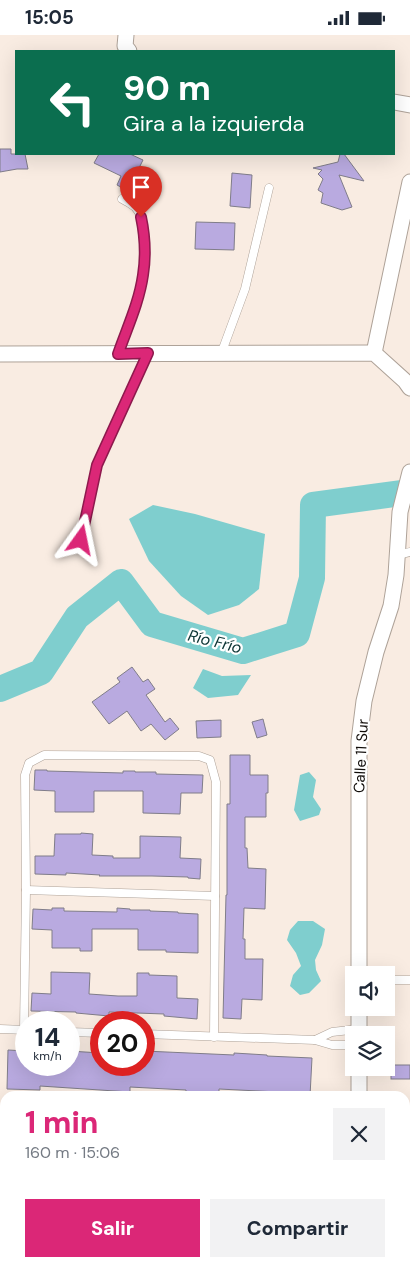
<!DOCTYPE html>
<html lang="es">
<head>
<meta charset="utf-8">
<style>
  body { margin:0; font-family:"DM Sans",sans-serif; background:#f2f2f3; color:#1f2937; height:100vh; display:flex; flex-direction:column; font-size:19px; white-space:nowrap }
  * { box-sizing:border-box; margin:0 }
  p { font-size:16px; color:#747a83 }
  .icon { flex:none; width:28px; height:28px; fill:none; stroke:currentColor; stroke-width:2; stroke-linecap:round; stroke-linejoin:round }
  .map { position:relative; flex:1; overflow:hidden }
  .panel { position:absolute; left:0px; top:1056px; width:410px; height:176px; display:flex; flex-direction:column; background:#fff; border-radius:15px 15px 0 0; box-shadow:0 5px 20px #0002 }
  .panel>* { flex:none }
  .banner { position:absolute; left:15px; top:15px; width:380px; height:105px; border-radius:0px; box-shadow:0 5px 20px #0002; background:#0b6e4f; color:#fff; overflow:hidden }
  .buttons { position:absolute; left:345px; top:931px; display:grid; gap:10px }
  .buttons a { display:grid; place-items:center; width:50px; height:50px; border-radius:0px; background:#fff; box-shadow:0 5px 20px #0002; font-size:25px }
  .speed { position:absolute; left:15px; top:976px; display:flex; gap:10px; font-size:25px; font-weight:700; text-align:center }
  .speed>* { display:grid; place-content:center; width:65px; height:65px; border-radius:50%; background:#fff; box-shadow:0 5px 20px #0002; line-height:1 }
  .speed small { font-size:12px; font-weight:400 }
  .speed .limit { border:8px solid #d22; background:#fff; color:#111 }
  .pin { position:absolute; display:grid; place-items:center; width:42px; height:42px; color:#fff; margin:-51px -21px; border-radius:50% 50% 50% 0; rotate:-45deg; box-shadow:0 0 5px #0007 }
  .pin .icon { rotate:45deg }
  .me { position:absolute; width:55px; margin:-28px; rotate:12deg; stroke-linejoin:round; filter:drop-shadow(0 0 4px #0008) }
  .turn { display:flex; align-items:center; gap:18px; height:105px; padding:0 25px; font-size:22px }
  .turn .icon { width:65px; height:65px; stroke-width:2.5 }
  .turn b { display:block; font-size:35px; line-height:42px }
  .round { display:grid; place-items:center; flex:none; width:52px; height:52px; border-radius:0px; background:#f2f2f3 }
  .head { display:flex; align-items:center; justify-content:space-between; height:85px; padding:0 25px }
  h1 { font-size:30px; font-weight:800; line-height:38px; color:#db2777 }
  .cta { display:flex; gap:10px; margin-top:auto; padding:10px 25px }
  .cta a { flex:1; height:58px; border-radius:0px; background:#db2777; color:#fff; font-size:20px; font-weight:800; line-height:58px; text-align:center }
  .cta a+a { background:#f2f2f3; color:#1f2937 }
  .status { display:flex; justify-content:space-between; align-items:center; height:35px; padding:0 25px; background:#fff; direction:ltr }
  .status svg { height:14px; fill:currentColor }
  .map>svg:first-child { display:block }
</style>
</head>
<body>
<div class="status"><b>15:05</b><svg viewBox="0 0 49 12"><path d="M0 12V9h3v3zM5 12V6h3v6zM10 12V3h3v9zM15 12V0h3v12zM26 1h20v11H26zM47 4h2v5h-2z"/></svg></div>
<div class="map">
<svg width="410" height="1232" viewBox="0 0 410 1232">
  <rect width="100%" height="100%" fill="#f9ece2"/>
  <g fill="#7fcece">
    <polygon points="153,470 195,479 265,499 259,554 239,570 208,580 181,561 149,526 129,484"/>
    <polygon points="203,634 222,641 251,640 238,660 208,663 193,653"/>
    <polygon points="309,737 316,745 313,762 321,774 319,780 300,786 294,775 300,740"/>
    <polygon points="298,886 313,886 325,894 322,910 315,925 316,935 321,946 309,958 300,960 290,951 293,940 301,931 296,918 287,905 290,895"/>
  </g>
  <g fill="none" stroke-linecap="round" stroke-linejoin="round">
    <polyline stroke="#7fcece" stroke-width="26" points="0,654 41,637 77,582 121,547 152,589 243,616 297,599 312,543 313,470 410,457"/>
  </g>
  <g fill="#b9aae0" stroke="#807d89">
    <polygon points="0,114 11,114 11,119 25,119 28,134 17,134 0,137"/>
    <polygon points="99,119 130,119 143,125 133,145 156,157 150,167 117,150 121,141 94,128"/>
    <polygon points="340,119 344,119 364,146 339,140 352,172 342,175 321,168 323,158 318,155 323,144 318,139 322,135 313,133 338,127"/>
    <polygon points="232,138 252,140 250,173 230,171"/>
    <polygon points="196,187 235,188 234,215 195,214"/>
    <polygon points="132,632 143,647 148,644 155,654 146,660 165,687 170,683 179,694 165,705 151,689 141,696 127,676 109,689 92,667 120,647 117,643"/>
    <polygon points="263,684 267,700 257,703 252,687"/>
    <polygon points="221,685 221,702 197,703 196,686"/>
    <polygon points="230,720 250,720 250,740 268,740 268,758 266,758 266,782 245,782 245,813 247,813 248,833 266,834 265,874 244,873 243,904 245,904 245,924 263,924 262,965 242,964 241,984 223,983 226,860 227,860 227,769 230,769"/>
    <polygon points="35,735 47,735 47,736 123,738 123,736 135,736 135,737 156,737 156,739 203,740 202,758 181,758 180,779 143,778 143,756 94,756 94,777 55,777 55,756 34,755"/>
    <polygon points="81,798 93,799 92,820 113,821 113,823 140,823 140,801 181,802 180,823 201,824 200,844 188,843 188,842 152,841 99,841 100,840 66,838 66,840 35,839 35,821 54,821 55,799 81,799"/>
    <polygon points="52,873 64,873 64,876 117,877 117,873 130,874 130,875 150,875 150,876 178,877 178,878 198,879 198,918 166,917 166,915 138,915 138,894 92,894 92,916 80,916 80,913 52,913 52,895 32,894 33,874 52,875"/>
    <polygon points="51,937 90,938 89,959 118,961 137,961 137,938 149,938 149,940 177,941 177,963 198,964 197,984 164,981 164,979 109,977 109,981 76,978 76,977 31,976 32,958 51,959"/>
    <polygon points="8,1015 26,1016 26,1030 69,1030 69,1016 101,1018 101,1030 144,1030 144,1016 234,1020 234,1018 267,1020 267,1021 312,1023 310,1061 278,1061 278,1057 219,1054 219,1059 186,1057 186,1055 130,1052 130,1057 40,1051 40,1055 7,1054"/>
    <rect x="391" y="1030" width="19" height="14"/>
  </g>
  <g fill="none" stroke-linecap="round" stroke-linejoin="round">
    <defs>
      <g id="lane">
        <path d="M118,319C132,279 151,237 143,194C142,186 141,178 135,172C131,169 126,166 122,164"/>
        <polyline points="221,319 245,254 269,153"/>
        <polyline points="81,505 97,430 148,319"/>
        <polyline points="398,520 410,517"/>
        <polyline points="26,855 215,861"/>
        <polyline points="386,945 410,945"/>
        <polyline points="0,994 26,995"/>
        <polyline points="24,995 26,855 25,740 29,728 44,720 199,721 210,725 216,747 214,1002"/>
        <polyline points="69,997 101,998"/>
        <polyline points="144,999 315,1005 332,1010 354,1010"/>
        <polyline points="315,1005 332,997 359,994"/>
        <polyline points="0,1232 4,1121 5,1121"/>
        <polyline points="104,1232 104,1228"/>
      </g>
      <g id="street">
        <polyline points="126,0 125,11 129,16"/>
        <polyline points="394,67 410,70"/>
        <polyline points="374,318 410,147"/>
        <polyline points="0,319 374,318 405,346 410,353"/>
        <polyline points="359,940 359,706 364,666 376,617 391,571 396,540 400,477 410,437"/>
        <polyline points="359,1000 359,972"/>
        <polyline points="359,1061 359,1032"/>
        <polyline points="405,1131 410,1131"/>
        <polyline points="359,1228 359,1232"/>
      </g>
    </defs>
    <use href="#lane" stroke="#aea298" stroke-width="9"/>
    <use href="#street" stroke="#aea298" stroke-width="17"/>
    <use href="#lane" stroke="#fff" stroke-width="8"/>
    <use href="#street" stroke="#fff" stroke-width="15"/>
  </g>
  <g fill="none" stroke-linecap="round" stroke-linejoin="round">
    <defs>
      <path id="route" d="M81,505L97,430L148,318L118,319C127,293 139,268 143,240C146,221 145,201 141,182"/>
    </defs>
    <use href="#route" stroke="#8e194d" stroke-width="12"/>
    <use href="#route" stroke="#db2777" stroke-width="9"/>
  </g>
  <g text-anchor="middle" stroke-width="4.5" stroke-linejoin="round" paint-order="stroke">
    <g font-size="15" fill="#100c09" stroke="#fff">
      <text transform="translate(361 721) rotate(-87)" y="5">Calle 11 Sur</text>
    </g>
    <g font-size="16" font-style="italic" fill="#0e3636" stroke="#fff">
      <text transform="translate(215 606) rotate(14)" y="6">Río Frío</text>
    </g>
  </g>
</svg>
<div class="buttons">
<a><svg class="icon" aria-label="sound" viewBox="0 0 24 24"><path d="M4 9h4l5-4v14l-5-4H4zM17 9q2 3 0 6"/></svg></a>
<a><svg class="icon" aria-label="layers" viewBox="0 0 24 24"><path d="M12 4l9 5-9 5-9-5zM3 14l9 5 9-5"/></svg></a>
</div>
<div class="speed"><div>14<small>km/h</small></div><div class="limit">20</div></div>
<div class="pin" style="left:141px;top:182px;background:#d93025"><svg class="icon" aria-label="arrive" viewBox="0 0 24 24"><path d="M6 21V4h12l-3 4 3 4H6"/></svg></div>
<svg class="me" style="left:81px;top:505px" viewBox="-20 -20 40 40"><path d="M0-17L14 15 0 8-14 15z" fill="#db2777" stroke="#fff" stroke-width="4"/></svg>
<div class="banner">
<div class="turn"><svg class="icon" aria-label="left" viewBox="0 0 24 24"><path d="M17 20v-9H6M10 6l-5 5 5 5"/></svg><div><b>90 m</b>Gira a la izquierda</div></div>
</div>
<section class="panel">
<div class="head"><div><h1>1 min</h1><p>160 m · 15:06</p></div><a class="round"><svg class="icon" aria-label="close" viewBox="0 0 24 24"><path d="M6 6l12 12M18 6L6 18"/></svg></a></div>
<div class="cta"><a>Salir</a><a>Compartir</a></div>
</section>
</div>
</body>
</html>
